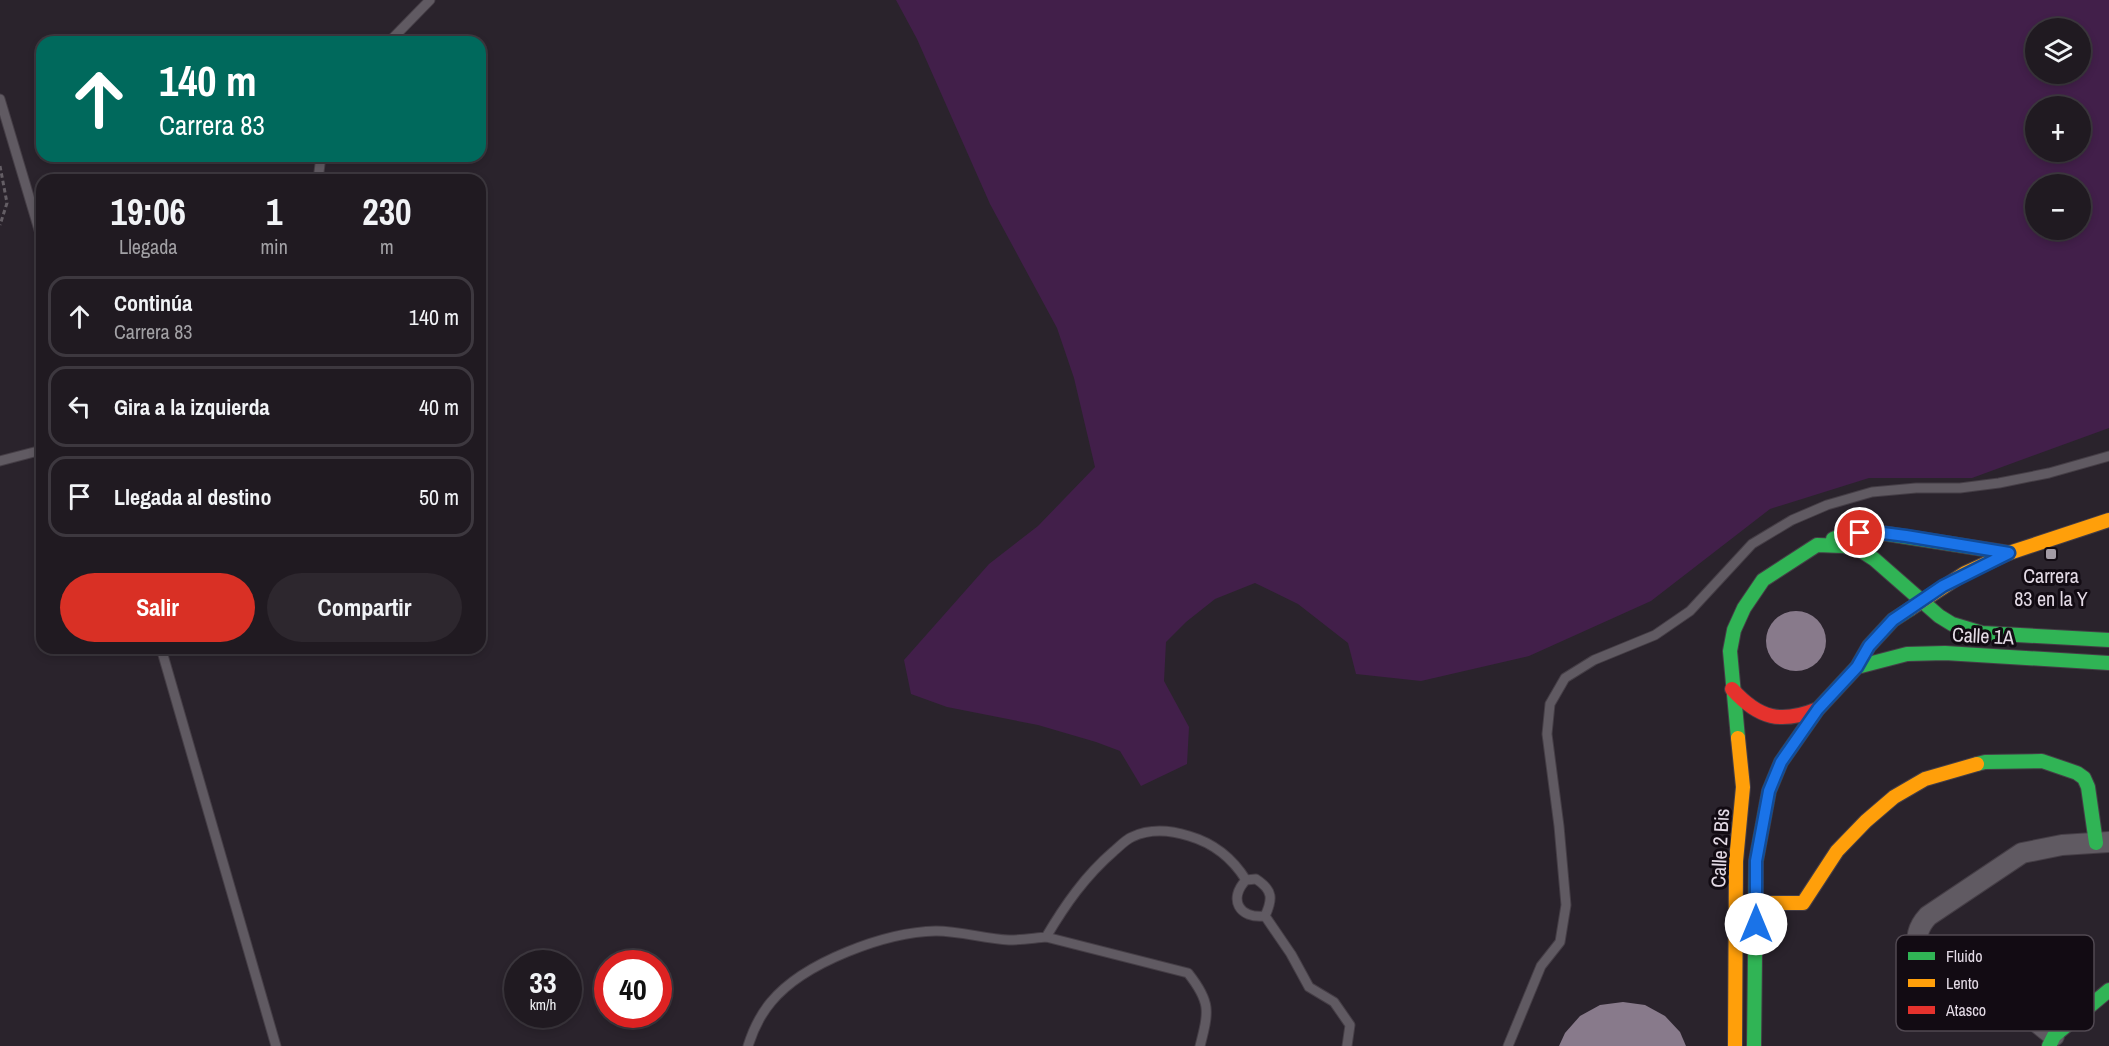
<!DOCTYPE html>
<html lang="es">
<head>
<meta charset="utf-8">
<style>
  body { margin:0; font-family:"Archivo Narrow",sans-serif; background:#2d272e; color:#f1f3f6; height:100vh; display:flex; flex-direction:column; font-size:22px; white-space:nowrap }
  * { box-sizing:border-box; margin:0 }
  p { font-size:20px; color:#a2a1a5 }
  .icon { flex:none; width:33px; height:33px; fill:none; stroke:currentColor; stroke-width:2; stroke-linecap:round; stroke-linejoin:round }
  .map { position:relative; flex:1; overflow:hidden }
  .drawer { position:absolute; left:36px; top:174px; width:450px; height:480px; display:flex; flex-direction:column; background:#201a21; border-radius:18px; box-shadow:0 3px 9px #0003,0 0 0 2px #3d383f }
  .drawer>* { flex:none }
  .guide { position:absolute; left:36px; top:36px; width:450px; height:126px; border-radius:18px; box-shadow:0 3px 9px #0003,0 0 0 2px #3d383f; background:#00695c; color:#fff; overflow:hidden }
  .buttons { position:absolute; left:2025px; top:18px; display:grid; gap:12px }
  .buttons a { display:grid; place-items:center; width:66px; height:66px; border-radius:50%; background:#201a21; box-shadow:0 3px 9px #0003,0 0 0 2px #3d383f; font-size:30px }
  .speed { position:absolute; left:504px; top:950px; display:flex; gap:12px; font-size:30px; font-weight:700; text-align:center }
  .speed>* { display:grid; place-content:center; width:78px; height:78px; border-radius:50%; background:#201a21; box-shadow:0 3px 9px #0003,0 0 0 2px #3d383f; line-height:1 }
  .speed small { font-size:15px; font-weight:400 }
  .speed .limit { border:9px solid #d22; background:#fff; color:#111 }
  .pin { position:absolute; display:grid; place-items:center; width:51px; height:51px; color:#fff; margin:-26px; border:3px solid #fff; border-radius:50%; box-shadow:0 2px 6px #0007 }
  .me { position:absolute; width:66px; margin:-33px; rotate:0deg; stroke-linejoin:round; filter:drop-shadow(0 0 4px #0008) }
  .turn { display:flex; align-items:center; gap:21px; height:126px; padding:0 24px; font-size:27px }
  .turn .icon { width:78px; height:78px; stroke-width:2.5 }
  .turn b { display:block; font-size:42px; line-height:51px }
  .eta { display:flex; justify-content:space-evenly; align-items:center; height:102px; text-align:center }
  .eta b { font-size:36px; font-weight:800; line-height:42px }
  .cta { display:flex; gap:12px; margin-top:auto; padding:12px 24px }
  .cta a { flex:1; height:69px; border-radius:36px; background:#d93025; color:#fff; font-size:24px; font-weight:800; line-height:69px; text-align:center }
  .cta a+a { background:#2d272e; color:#f1f3f6 }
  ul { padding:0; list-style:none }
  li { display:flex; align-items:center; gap:18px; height:81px; margin:0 12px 9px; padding:0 12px; border:3px solid #3d383f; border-radius:18px }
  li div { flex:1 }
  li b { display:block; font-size:22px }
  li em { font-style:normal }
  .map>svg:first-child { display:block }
</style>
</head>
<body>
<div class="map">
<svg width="2109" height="1046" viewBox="0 0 2109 1046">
  <rect width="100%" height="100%" fill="#2a232c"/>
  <path fill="#421f4a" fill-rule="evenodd" d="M896,0H2109V428L1972,478H1869L1770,509L1651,601L1529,656L1421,681L1356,674L1348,643L1298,604L1255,583L1215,599L1186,622L1166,642L1164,681L1189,727L1187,764L1141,786L1120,751L1096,742L1038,725L947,707L911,694L904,660L989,564L1038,526L1095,467L1074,378L1057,328L990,204L917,39ZM2036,28H2080V74H2036ZM2036,106H2080V152H2036ZM2036,184H2080V230H2036Z"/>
  <g fill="#887a8b">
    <circle cx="1796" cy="641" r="30"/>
    <polygon points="1623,1002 1645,1005 1665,1016 1680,1032 1686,1046 1559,1046 1565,1033 1580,1016 1600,1005"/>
  </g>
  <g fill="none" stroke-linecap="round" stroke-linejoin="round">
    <defs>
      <g id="lane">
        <polyline points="389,42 430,0"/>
        <polyline points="0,99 42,240"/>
        <polyline points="318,180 321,156"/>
        <polyline points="0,461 42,450"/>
        <polyline points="161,648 276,1046"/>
        <path d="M1256,879C1273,890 1273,899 1265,916C1239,919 1228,899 1246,880Z"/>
        <polyline points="1265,916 1291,954 1309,987 1334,1002 1350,1025 1347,1046"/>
        <path d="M1046,937L1188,973C1211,1002 1209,1011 1200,1046"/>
        <path d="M748,1046C753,1030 761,1014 771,1002C804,962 886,932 936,931C961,931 985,939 1009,940C1021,940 1034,938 1046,937C1065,905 1085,876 1114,851C1119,847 1125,840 1132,837C1151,828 1170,830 1189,836C1213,843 1233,859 1246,880"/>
        <polyline points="1508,1046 1541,966 1560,942 1566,905 1559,826 1547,734 1550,704 1565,678 1594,660 1655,635 1690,611 1752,544 1792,520 1827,505 1872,492 1916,488 1960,488 1999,483 2049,473 2109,456"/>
      </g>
      <path id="street" d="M2054,1036C2041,1027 2028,1013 2014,1006C1994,996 1928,989 1920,972C1918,967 1919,959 1918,953C1916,937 1917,928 1928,916L2022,853L2062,845L2109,842"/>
      <g id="fast">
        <polyline points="1833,539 1845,534 1875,532 2009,553"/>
        <polyline points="1857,667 1907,654 1945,653 2109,663"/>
        <polyline points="1738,738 1730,651 1734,630 1744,608 1763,580 1817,545 1843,546 1860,550 1874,559 1939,616 1952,624 1982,633 2109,640"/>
        <polyline points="1977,764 1985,762 2042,761 2077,773 2084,778 2088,787 2096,843"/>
        <polyline points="1754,1046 1756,861 1769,791 1781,762 1818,709 1857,667 1869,646 1893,620 1910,609"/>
        <polyline points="2049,1046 2054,1036 2109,990"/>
      </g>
      <g id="slow">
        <polyline points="1910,609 1965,573 2009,553 2109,520"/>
        <polyline points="1756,903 1803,903 1837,851 1866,821 1894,797 1925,779 1977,764"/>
        <polyline points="1735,1046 1736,861 1743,787 1738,738"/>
      </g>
      <path id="jam" d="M1732,689C1759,719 1781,724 1818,709"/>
    </defs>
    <use href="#lane" stroke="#453e46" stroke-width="11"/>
    <use href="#street" stroke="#453e46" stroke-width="22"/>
    <use href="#fast" stroke="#453e46" stroke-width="16"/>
    <use href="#slow" stroke="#453e46" stroke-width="16"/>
    <use href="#jam" stroke="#453e46" stroke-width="16"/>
    <polyline stroke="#645e65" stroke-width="3" stroke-dasharray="4.5 3" stroke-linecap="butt" points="0,166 7,203 0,225"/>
    <use href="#lane" stroke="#605a62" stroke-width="9"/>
    <use href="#street" stroke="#605a62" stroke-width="20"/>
    <use href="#fast" stroke="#30b455" stroke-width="14"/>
    <use href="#slow" stroke="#ff9f0a" stroke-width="14"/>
    <use href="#jam" stroke="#e5322d" stroke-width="14"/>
  </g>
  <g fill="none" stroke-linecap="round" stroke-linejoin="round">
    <defs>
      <polyline id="route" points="1756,924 1756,861 1769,791 1781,762 1818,709 1857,667 1869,646 1893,620 1943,586 2009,553 1906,536 1875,532 1860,533"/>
    </defs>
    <use href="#route" stroke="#114b97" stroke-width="15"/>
    <use href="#route" stroke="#1a73e8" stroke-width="10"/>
  </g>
  <rect fill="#a39ba5" stroke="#120b13" stroke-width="2" x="2045" y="548" width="12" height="12" rx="3"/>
  <g text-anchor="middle" stroke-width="6" stroke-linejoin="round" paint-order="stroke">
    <g font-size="20" fill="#e4dbe6" stroke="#120b13">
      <text x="2051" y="583">Carrera<tspan x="2051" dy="23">83 en la Y</tspan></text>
    </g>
    <g font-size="20" fill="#e4dbe6" stroke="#120b13">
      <text transform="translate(1983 636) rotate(3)" y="7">Calle 1A</text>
      <text transform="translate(1720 848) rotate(-87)" y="7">Calle 2 Bis</text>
    </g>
  </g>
  <rect x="1896" y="935" width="198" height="96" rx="9" fill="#120b13" stroke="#514952" stroke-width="1.5"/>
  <rect x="1908" y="952" width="27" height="8" fill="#30b455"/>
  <rect x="1908" y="979" width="27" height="8" fill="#ff9f0a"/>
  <rect x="1908" y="1006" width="27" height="8" fill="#e5322d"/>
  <g font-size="16" fill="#e4dbe6">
    <text x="1946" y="962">Fluido</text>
    <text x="1946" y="989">Lento</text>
    <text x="1946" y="1016">Atasco</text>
  </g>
</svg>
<div class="buttons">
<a><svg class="icon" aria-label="layers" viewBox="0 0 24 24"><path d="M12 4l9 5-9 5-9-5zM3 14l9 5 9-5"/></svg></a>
<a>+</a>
<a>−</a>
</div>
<div class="speed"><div>33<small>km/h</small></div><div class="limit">40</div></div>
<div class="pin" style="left:1860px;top:533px;background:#d93025"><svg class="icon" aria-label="arrive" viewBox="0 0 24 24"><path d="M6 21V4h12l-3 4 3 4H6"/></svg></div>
<svg class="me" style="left:1756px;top:924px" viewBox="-20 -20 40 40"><circle r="19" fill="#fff"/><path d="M0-13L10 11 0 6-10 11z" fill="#1a73e8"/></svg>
<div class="guide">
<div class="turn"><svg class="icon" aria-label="ahead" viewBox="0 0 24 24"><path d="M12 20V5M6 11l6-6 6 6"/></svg><div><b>140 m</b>Carrera 83</div></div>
</div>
<section class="drawer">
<div class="eta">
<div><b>19:06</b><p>Llegada</p></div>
<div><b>1</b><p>min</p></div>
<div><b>230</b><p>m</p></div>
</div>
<ul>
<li><svg class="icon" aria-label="ahead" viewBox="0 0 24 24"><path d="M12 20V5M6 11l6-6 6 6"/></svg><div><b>Continúa</b><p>Carrera 83</p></div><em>140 m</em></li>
<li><svg class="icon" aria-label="left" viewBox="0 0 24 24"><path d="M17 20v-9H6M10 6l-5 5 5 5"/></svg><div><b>Gira a la izquierda</b></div><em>40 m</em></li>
<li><svg class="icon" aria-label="arrive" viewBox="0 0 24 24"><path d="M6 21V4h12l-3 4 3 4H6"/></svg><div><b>Llegada al destino</b></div><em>50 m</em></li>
</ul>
<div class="cta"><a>Salir</a><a>Compartir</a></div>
</section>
</div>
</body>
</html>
